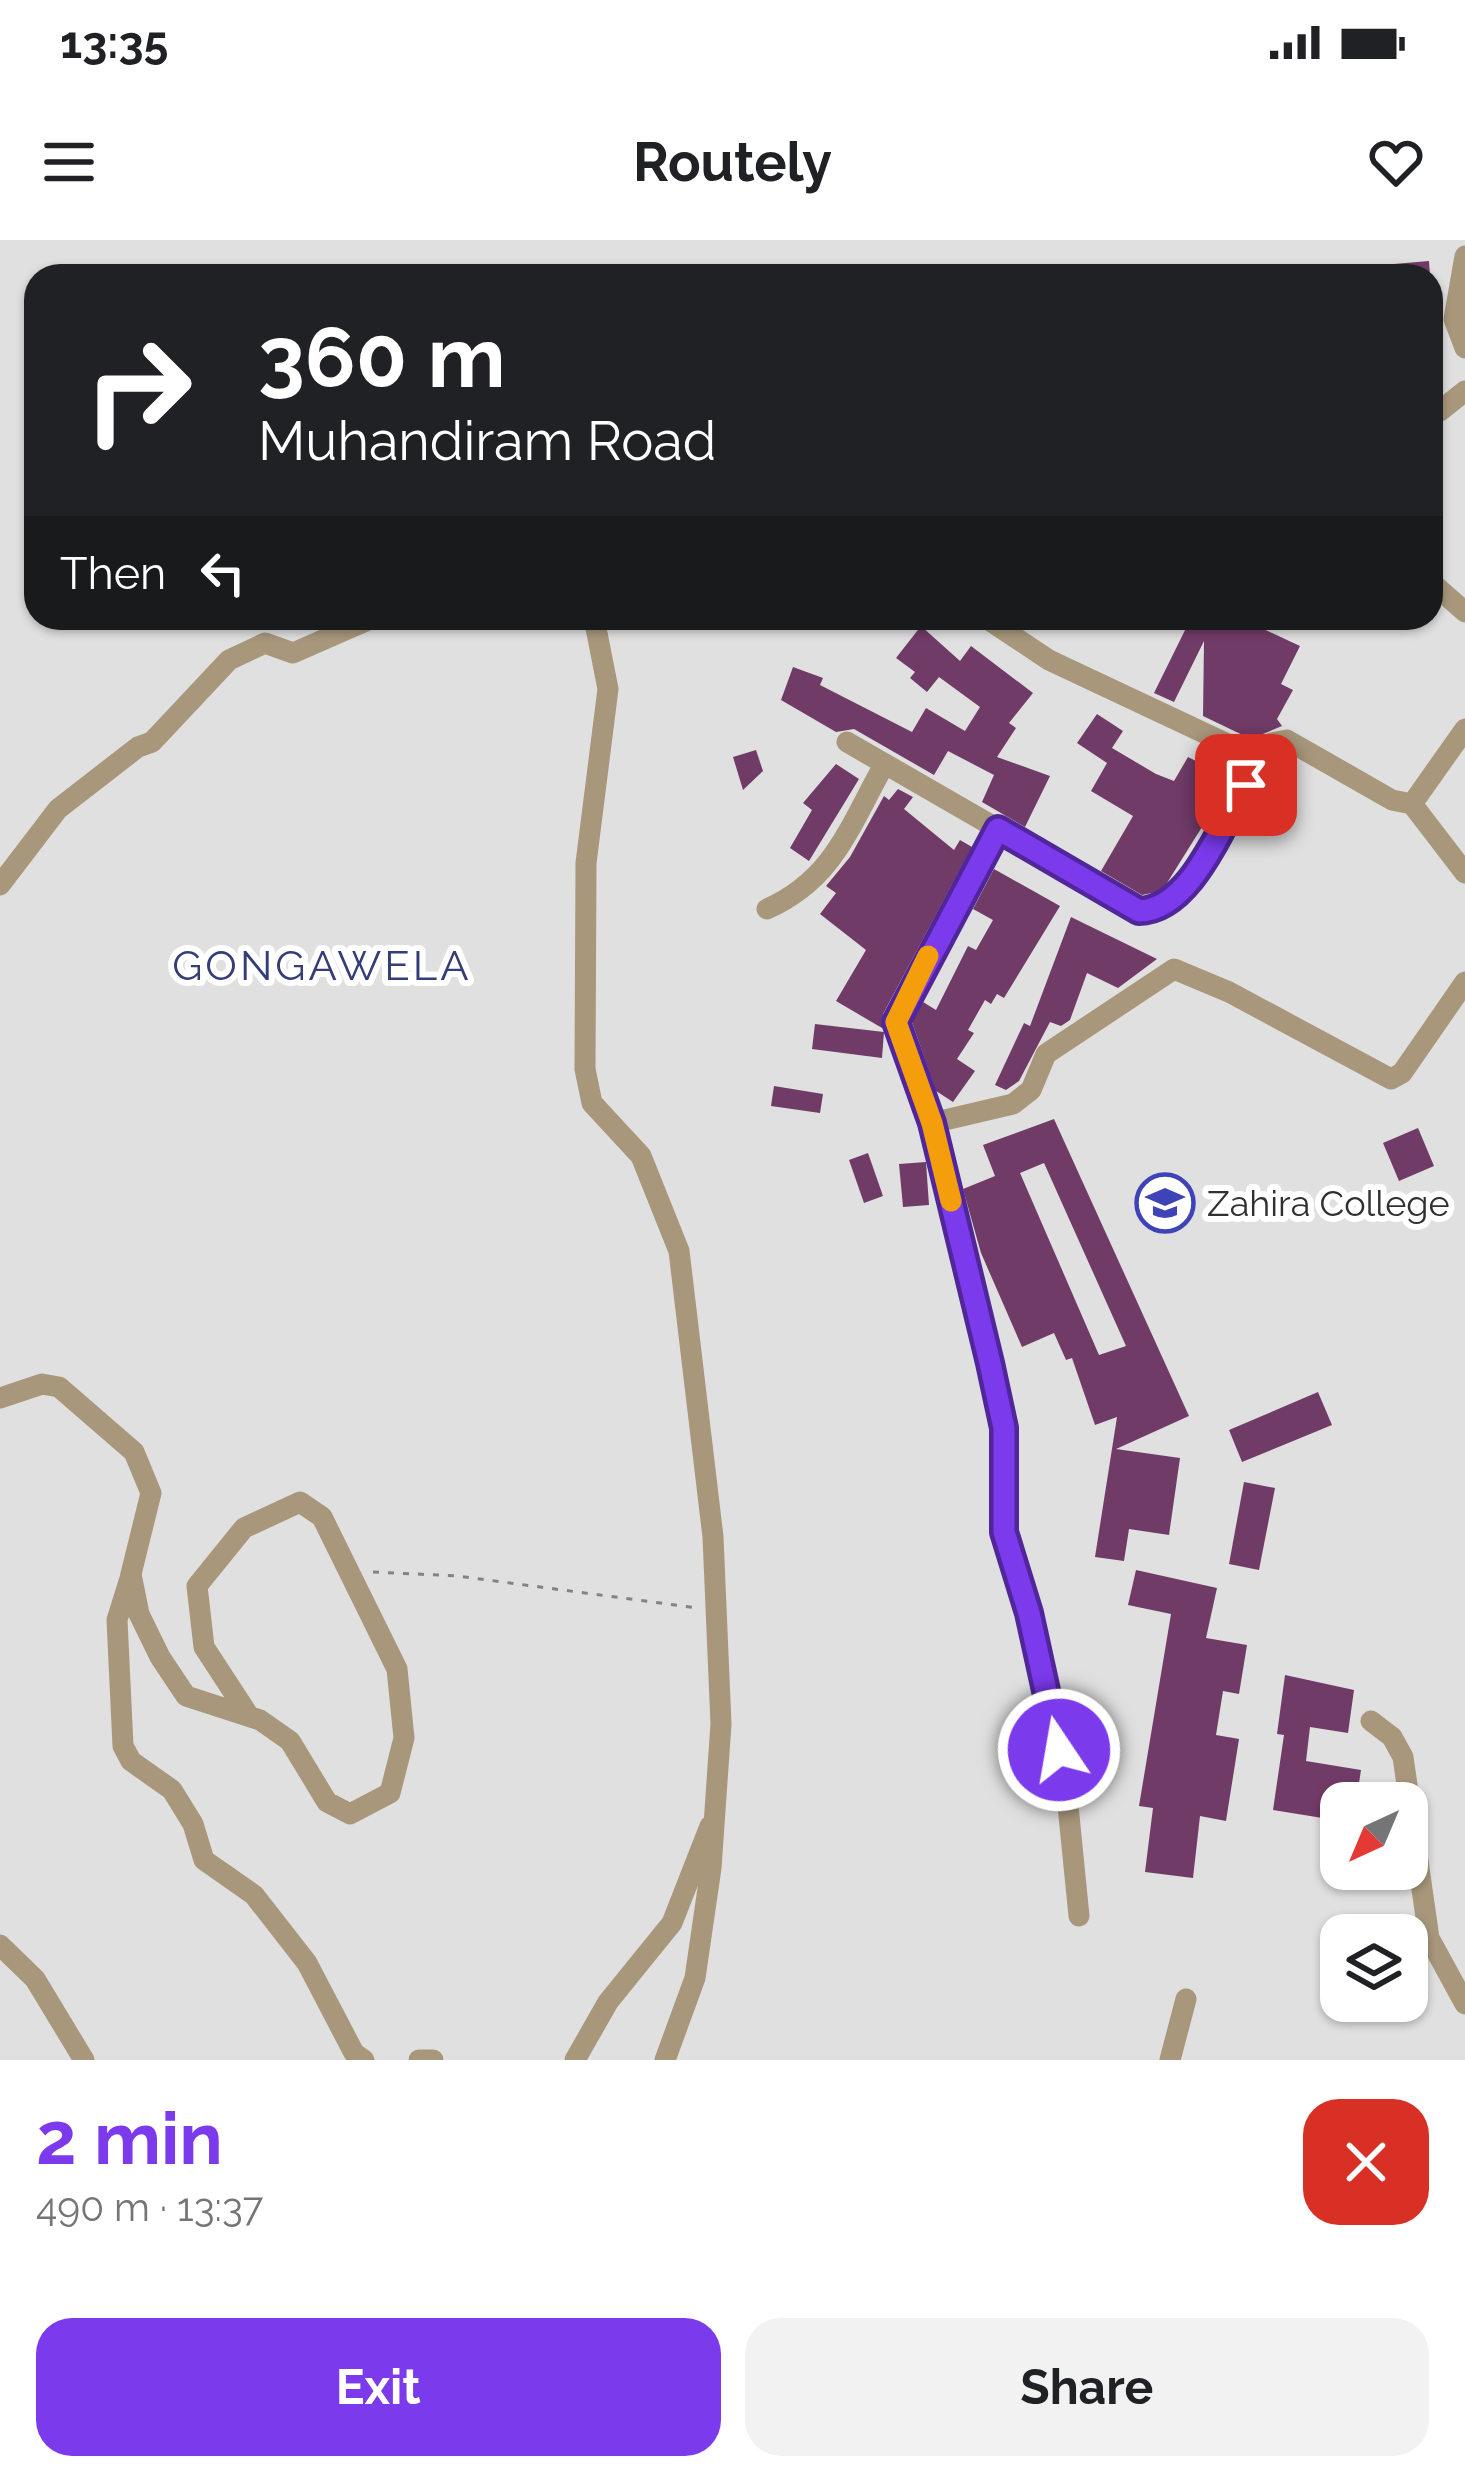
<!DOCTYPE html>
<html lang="en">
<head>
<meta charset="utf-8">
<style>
  body { margin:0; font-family:Raleway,sans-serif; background:#f2f2f2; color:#202124; height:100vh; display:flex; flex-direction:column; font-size:45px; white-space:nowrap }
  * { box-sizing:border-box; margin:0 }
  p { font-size:39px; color:#757577 }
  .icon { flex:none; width:66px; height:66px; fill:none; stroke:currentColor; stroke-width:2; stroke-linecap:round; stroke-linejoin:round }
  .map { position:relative; height:1820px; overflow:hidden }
  .side { display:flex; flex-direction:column; background:#fff; flex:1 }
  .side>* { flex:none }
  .guide { position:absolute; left:24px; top:24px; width:1419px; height:366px; border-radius:36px; box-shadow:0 3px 9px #0004; background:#202124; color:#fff; overflow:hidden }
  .needle { width:78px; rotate:224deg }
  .tools { position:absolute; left:1320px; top:1542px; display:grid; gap:24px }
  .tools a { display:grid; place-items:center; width:108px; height:108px; border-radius:24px; background:#fff; box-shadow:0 3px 9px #0004; font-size:60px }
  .pin { position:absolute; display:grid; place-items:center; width:102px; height:102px; color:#fff; margin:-51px; border-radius:24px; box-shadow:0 6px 18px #0006 }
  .me { position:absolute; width:132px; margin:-66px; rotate:348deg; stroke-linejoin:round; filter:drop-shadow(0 0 9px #0008) }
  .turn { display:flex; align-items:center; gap:42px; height:252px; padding:0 36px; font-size:54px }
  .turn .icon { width:156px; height:156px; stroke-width:2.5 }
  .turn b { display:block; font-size:84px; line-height:102px }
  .then { display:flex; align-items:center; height:114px; padding:0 36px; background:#0003; gap:24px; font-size:45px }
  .round { display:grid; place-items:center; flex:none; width:126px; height:126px; border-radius:36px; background:#f2f2f2 }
  .overview { display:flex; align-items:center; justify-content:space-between; height:204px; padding:0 36px }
  h1 { font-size:72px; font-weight:700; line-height:90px; color:#7c3aed }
  .primary-button { display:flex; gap:24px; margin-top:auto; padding:24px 36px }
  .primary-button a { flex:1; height:138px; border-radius:36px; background:#7c3aed; color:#fff; font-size:48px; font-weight:700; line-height:138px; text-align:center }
  .primary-button a+a { background:#f2f2f2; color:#202124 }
  .status { display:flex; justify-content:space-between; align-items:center; height:84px; padding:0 60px; background:#fff; direction:ltr }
  .status svg { height:33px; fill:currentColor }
  header { display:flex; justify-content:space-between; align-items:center; height:156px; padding:0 36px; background:#fff; font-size:54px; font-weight:700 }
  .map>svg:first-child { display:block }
</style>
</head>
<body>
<div class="status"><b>13:35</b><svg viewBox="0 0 49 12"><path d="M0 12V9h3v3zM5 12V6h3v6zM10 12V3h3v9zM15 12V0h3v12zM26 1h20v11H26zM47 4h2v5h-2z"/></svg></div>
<header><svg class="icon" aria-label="menu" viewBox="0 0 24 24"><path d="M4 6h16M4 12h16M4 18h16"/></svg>Routely<svg class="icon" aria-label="heart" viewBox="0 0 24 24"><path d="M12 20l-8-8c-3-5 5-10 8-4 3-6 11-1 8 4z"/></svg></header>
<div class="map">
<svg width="1465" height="1820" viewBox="0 0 1465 1820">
  <rect width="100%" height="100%" fill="#e0e0e1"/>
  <g fill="#713b68" fill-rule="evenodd">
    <polygon points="1429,21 1430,36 1382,36 1382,25"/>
    <polygon points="1191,378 1240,378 1300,406 1281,444 1293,450 1277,479 1282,486 1251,499 1203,476 1204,401 1174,462 1154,453"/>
    <polygon points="921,386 960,421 971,406 1033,453 1009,483 1016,488 997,517 1050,536 1025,587 982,562 994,535 948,511 934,535 854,489 836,492 781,460 793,427 823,438 820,445 912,492 926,468 965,491 980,467 939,437 927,452 910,438 915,432 896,418"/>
    <polygon points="1097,474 1123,491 1112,508 1156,534 1174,541 1188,517 1232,539 1162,651 1142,655 1101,631 1133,576 1091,551 1107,523 1077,503"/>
    <polygon points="756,510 763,531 743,550 733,517"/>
    <polygon points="836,524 859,539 809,621 790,608 812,570 803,563"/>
    <polygon points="898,549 913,557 904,569 954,610 960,600 972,607 883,774 882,788 836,761 866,710 820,674 836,653 826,646 850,617 884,556 889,560"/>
    <polygon points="994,629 1060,666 1004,758 997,754 991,764 985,760 968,790 974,793 957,819 975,831 953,862 936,851 912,782 923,762 936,770 968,706 976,710 993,680 973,669"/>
    <polygon points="1071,677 1157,719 1118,748 1087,733 1070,780 1061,786 1050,782 1019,841 1006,850 995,845 1024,783 1030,786"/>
    <polygon points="815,784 884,792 882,818 812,809"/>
    <polygon points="774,846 823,854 820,873 771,866"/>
    <path d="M1054,879L1189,1176L1116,1209L1180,1218L1169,1295L1129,1289L1124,1321L1095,1317L1117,1177L1095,1185L1072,1118L1066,1120L1054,1093L1022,1107L981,1013L963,949L995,936L983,905ZM1044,923L1126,1106L1099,1115L1020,933Z"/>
    <polygon points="1418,888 1434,926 1399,941 1383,903"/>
    <polygon points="868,913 883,956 864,963 849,920"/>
    <polygon points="926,922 929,965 903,967 899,924"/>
    <polygon points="1318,1152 1332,1185 1242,1222 1229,1190"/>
    <polygon points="1244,1242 1275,1248 1259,1330 1229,1324"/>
    <polygon points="1136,1330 1217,1348 1206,1398 1247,1405 1239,1454 1223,1451 1216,1495 1239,1499 1226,1581 1200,1576 1193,1638 1145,1632 1153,1568 1139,1566 1171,1374 1128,1365"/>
    <polygon points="1285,1435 1354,1450 1348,1493 1310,1487 1306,1521 1361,1530 1356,1563 1341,1563 1341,1581 1273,1570 1284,1495 1277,1494"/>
  </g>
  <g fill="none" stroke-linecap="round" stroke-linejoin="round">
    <polyline stroke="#838384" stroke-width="3" stroke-dasharray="6 9" stroke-linecap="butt" points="373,1332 458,1336 697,1368"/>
    <g stroke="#a8977b" stroke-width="21">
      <polyline points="1465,16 1454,79 1465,108"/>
      <polyline points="1431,171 1440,171 1465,151"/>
      <polyline points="1431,342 1465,372"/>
      <polyline points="594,378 608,449 586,623 585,829 592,863 641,916 679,1011 713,1297 721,1484 711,1628 695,1738 665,1820"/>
      <polyline points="986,378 1049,420 1253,516 1271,503 1287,500 1392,560 1412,564 1465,633"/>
      <polyline points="847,502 1140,671 1171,664 1246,545 1253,516"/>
      <polyline points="1412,564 1465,489"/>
      <polyline points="998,589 896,781 932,883 1004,1188 1004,1292 1036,1402 1066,1546 1079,1676"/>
      <polyline points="0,645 58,569 138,507 152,502 229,420 265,403 293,413 373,378"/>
      <path d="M767,669C834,639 849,587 884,525"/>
      <polyline points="932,883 1013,864 1031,850 1046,814 1174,729 1229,752 1391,839 1402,833 1465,742"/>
      <polyline points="0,1158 42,1144 59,1147 134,1212 151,1253 131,1334 139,1374 160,1417 186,1456 260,1480 290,1501 327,1562 350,1574 390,1553 404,1498 397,1429 322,1277 300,1262 244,1288 197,1346 204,1407 249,1476"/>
      <polyline points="131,1335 117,1380 123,1506 131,1521 172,1550 193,1584 204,1620 254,1655 307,1723 354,1813 364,1820"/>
      <polyline points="1371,1481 1392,1497 1403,1517 1429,1698 1465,1764"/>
      <polyline points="0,1705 35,1739 84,1820"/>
      <polyline points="419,1820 433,1820"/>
      <polyline points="575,1820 608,1762 672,1683 710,1586"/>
      <polyline points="1170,1820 1186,1759"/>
    </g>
  </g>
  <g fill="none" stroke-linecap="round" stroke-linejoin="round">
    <defs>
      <path id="route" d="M1059,1510L1029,1373L1004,1292V1188L990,1123L932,883L896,782L998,589L1139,671C1191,670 1221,585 1246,545"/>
    </defs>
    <use href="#route" stroke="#51269a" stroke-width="30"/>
    <use href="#route" stroke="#7c3aed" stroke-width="21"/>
    <polyline stroke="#f59e0b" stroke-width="21" points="928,716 896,782 932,883 951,961"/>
  </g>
  <defs>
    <symbol id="school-ring" viewBox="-11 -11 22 22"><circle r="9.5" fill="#fff" stroke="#3e43b7" stroke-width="1.5"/><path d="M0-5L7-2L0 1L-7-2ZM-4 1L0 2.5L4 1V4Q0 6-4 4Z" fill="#3e43b7"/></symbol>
  </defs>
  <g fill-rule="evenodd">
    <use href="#school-ring" x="1132" y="930" width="66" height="66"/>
  </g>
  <g text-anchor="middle" stroke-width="12" stroke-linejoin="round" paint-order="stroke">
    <g font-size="36" fill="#303031" stroke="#fff" text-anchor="start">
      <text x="1207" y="976">Zahira College</text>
    </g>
    <g font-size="42" letter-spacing="3" fill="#343d78" stroke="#fff">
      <text x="322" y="740">GONGAWELA</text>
    </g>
  </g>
</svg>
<div class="tools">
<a><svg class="needle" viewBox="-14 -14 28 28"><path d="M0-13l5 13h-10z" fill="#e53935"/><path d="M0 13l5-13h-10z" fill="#757577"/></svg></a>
<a><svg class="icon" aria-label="layers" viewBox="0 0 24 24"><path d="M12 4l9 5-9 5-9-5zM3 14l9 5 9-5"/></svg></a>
</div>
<div class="pin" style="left:1246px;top:545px;background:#d93025"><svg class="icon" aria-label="arrive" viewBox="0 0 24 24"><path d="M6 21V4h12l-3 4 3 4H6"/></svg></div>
<svg class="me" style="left:1059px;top:1510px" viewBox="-20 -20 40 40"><circle r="17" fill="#7c3aed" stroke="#fff" stroke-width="3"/><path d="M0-11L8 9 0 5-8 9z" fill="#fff"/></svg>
<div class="guide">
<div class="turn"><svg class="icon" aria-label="right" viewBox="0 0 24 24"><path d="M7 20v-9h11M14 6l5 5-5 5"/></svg><div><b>360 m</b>Muhandiram Road</div></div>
<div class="then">Then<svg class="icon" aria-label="left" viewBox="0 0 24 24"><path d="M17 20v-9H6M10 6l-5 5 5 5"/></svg></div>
</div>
</div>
<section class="side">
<div class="overview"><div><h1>2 min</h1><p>490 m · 13:37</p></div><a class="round" style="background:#d93025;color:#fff"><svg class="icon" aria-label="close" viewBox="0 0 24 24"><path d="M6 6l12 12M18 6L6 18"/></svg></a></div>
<div class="primary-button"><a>Exit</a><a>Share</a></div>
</section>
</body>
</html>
